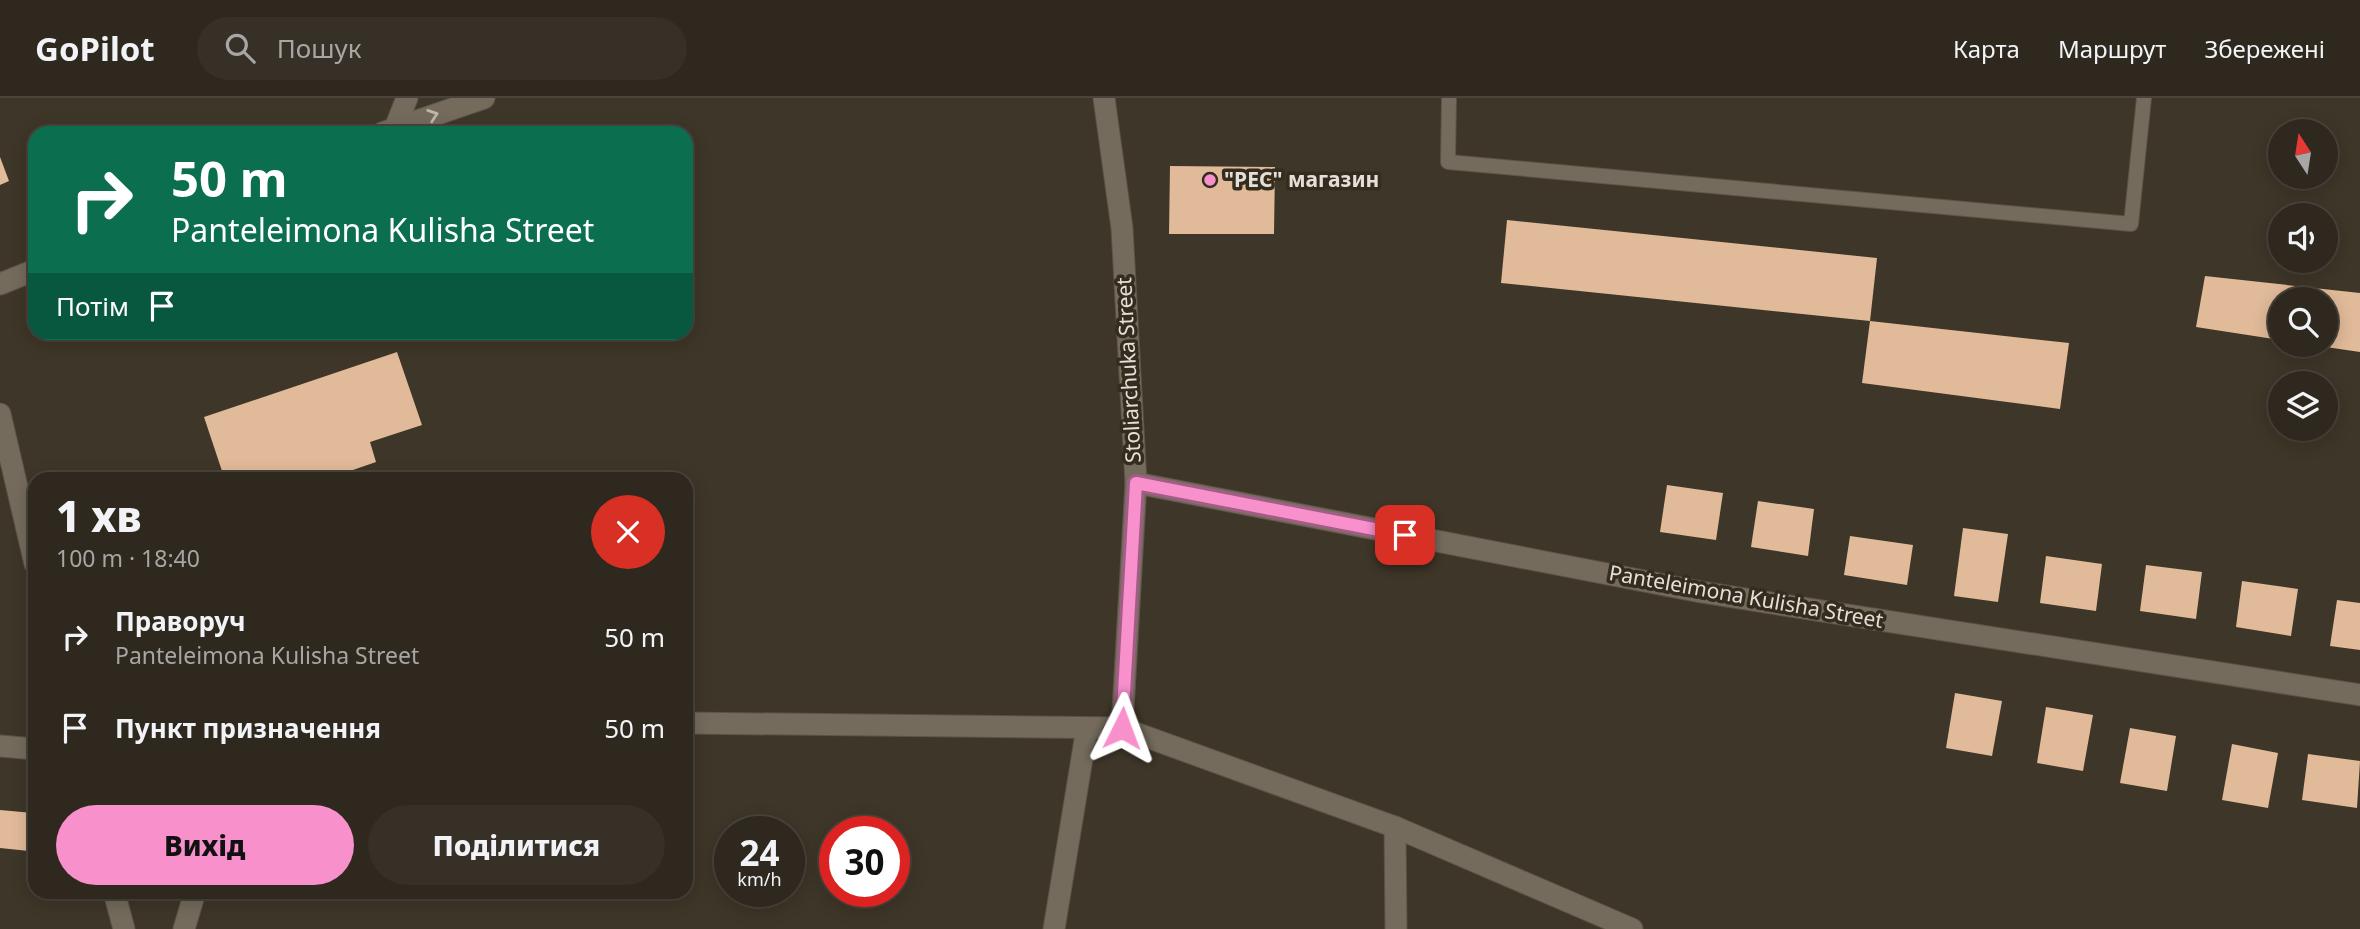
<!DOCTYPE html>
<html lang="uk">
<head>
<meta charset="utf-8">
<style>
  body { margin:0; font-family:"Noto Sans",sans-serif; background:#363027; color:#f1f3f6; height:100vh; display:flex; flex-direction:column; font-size:26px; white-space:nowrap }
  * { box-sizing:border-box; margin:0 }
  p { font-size:23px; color:#a7a6a4 }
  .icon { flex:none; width:38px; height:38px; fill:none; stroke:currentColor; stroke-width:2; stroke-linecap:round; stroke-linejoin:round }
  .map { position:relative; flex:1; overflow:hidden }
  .details { position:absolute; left:28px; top:374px; width:665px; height:427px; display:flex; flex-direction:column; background:#2e281e; border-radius:21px; box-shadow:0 4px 18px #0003,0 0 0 2px #49443c }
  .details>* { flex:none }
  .banner { position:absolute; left:28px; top:28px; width:665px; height:214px; border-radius:21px; box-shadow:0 4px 18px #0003,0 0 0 2px #49443c; background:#0b6e4f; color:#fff; overflow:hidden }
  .needle { width:46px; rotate:348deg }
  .buttons { position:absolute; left:2268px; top:21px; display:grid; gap:14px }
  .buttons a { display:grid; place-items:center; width:70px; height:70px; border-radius:50%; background:#2e281e; box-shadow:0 4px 18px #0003,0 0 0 2px #49443c; font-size:35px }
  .speed { position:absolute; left:714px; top:718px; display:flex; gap:14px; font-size:35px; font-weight:700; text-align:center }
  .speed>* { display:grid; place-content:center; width:91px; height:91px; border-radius:50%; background:#2e281e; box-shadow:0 4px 18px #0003,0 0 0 2px #49443c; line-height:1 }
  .speed small { font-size:18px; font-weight:400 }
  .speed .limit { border:10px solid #d22; background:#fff; color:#111 }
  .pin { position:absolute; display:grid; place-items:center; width:60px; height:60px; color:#fff; margin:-30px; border-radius:14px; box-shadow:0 4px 10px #0006 }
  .me { position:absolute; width:77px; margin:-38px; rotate:3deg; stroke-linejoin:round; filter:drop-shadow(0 0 5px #0008) }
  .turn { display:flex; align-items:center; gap:24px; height:147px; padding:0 28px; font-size:32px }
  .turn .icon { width:91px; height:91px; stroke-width:2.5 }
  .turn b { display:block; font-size:49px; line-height:60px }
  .then { display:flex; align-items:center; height:66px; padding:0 28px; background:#0003; gap:14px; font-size:26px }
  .round { display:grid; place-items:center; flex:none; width:74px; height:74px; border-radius:37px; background:#363027 }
  .head { display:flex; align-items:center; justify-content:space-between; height:119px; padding:0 28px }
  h1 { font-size:42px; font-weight:800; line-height:52px }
  .cta { display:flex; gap:14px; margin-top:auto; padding:14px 28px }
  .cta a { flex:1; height:80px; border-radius:42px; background:#f890cc; color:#111; font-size:28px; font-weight:800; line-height:80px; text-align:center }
  .cta a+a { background:#363027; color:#f1f3f6 }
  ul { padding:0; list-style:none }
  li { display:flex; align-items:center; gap:21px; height:91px; padding:0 28px }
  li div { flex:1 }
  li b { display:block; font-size:26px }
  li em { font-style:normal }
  header { display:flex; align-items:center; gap:42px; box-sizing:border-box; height:98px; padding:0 35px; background:#2e281e; border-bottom:2px solid #49443c }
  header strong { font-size:33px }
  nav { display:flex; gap:38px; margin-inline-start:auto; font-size:24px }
  .search { width:490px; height:63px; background:#363027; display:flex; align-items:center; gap:18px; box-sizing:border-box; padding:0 24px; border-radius:38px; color:#a7a6a4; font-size:26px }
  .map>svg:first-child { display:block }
</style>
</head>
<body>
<header>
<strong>GoPilot</strong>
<div class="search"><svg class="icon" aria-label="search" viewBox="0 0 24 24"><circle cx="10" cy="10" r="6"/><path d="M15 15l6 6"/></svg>Пошук</div>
<nav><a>Карта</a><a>Маршрут</a><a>Збережені</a></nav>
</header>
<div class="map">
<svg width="2360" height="831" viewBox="0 0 2360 831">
  <rect width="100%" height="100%" fill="#3e3628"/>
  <g fill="#e1ba99">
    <polygon points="0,59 9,83 0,87"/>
    <polygon points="1170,68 1275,69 1274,136 1169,136"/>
    <polygon points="1507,122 1877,160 1870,223 1501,185"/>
    <polygon points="2205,178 2360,195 2360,254 2319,248 2326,247 2326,201 2280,201 2280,242 2196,229"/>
    <polygon points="1870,223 2069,245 2060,311 1862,285"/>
    <polygon points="397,254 422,327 370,344 376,364 324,382 282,382 280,374 259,382 225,382 204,319"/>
    <polygon points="1667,387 1723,395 1716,442 1660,434"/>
    <polygon points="1758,403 1814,411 1808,458 1751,449"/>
    <polygon points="1963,430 2008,436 1998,504 1954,498"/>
    <polygon points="1850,438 1913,447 1907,487 1844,477"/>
    <polygon points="2046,458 2102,466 2096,513 2040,505"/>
    <polygon points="2146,467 2202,474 2196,521 2140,513"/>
    <polygon points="2242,483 2298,491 2291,538 2236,529"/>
    <polygon points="2337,502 2360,505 2360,552 2330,548"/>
    <polygon points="1955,595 2002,603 1992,658 1946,650"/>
    <polygon points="2046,609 2093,617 2083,673 2037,665"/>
    <polygon points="2130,630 2176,638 2167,693 2120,685"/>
    <polygon points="2232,646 2278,655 2268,710 2222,702"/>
    <polygon points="2308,656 2360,663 2357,710 2302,702"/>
    <polygon points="0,712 33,715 29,753 0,750"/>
  </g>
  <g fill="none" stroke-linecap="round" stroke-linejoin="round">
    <defs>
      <polyline id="lane" points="1449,0 1448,64 2131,126 2144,0"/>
      <g id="street">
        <polyline points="1104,0 1122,130 1136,385 1122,630"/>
        <polyline points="395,30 407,0"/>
        <polyline points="382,35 484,0"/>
        <polyline points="0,186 35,172"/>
        <polyline points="0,316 35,466"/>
        <polyline points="1136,385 1701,494 2360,597"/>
        <polyline points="686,625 1122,630 1395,729 1632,831"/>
        <polyline points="0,648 35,651"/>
        <polyline points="1395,729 1396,831"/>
        <polyline points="114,794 124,831"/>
        <polyline points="184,831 195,794"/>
        <polyline points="1054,831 1087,630"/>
      </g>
    </defs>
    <use href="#lane" stroke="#5a5348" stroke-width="16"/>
    <use href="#street" stroke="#5a5348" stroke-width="23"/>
    <use href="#lane" stroke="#746b5c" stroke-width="14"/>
    <use href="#street" stroke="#746b5c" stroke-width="21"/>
  </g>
  <defs><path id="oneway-chevron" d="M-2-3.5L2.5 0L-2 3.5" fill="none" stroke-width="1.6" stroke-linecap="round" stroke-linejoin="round" transform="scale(1.75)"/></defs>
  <use stroke="#bdb6ac" href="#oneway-chevron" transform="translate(433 17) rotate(-19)"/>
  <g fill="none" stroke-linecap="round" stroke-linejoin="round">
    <defs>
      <polyline id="route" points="1122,630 1136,385 1405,437"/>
    </defs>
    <use href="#route" stroke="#a15e85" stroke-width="18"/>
    <use href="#route" stroke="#f890cc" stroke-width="12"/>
  </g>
  <circle fill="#f890cc" stroke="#342c1f" stroke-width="2.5" cx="1210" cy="82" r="7"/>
  <g text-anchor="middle" stroke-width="7" stroke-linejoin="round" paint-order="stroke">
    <g font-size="21" font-weight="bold" fill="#e4dfd7" stroke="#342c1f" text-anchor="start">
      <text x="1224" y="89">"РЕС" магазин</text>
    </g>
    <g font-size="21" fill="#e4dfd7" stroke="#342c1f">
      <text transform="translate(1129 272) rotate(-93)" y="7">Stoliarchuka Street</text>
      <text transform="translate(1746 499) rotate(10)" y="7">Panteleimona Kulisha Street</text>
    </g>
  </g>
</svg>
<div class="buttons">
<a><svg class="needle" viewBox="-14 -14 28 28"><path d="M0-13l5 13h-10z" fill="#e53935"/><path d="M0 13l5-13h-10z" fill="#a7a6a4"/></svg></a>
<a><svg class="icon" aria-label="sound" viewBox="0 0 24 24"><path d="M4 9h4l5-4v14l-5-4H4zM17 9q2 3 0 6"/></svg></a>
<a><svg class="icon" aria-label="search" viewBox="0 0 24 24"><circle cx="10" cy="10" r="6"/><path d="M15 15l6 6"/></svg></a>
<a><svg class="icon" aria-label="layers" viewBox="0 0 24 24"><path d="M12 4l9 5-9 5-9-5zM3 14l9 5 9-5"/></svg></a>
</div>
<div class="speed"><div>24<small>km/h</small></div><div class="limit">30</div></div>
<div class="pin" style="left:1405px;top:437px;background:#d93025"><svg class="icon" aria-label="arrive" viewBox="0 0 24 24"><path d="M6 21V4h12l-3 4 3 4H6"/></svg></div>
<svg class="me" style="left:1122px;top:630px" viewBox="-20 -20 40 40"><path d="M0-17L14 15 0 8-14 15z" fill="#f890cc" stroke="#fff" stroke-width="4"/></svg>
<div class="banner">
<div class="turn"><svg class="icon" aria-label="right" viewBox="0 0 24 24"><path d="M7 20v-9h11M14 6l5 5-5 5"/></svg><div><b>50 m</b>Panteleimona Kulisha Street</div></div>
<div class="then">Потім<svg class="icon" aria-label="arrive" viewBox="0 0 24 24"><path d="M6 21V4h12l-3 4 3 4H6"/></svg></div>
</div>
<section class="details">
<div class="head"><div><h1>1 хв</h1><p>100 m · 18:40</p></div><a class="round" style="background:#d93025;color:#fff"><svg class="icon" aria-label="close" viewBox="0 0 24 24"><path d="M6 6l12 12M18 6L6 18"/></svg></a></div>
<ul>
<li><svg class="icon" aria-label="right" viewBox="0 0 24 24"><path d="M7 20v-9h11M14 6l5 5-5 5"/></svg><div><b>Праворуч</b><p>Panteleimona Kulisha Street</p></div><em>50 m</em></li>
<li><svg class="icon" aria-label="arrive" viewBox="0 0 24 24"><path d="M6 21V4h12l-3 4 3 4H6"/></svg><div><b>Пункт призначення</b></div><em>50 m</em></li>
</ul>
<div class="cta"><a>Вихід</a><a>Поділитися</a></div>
</section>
</div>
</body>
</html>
